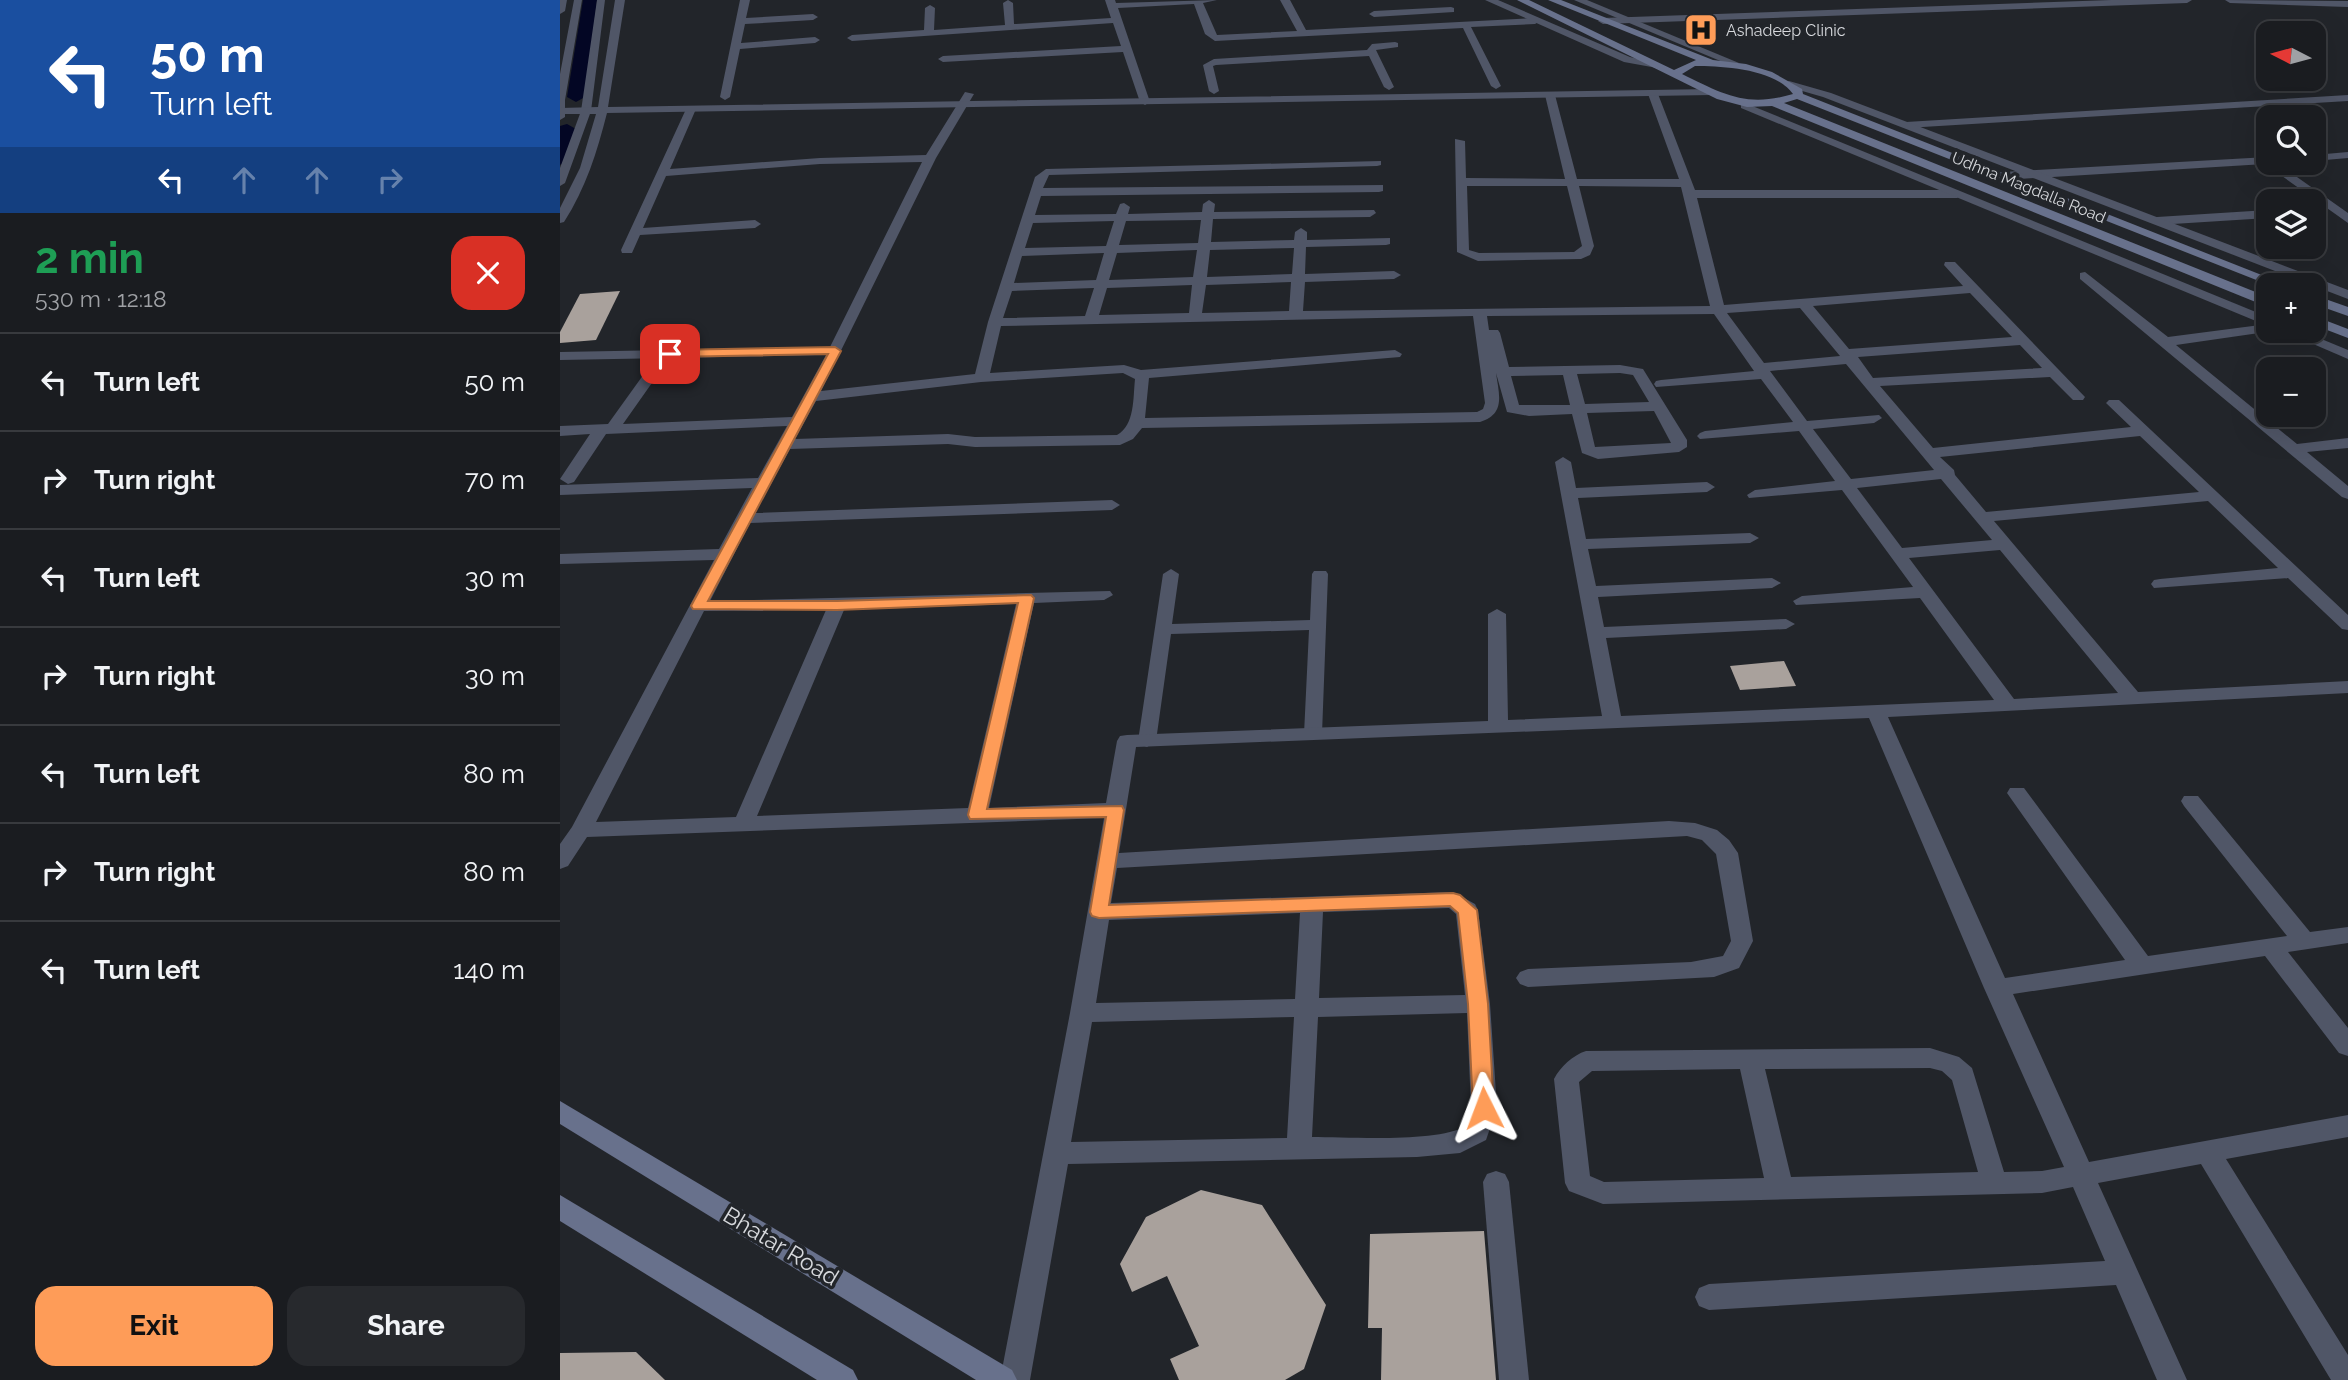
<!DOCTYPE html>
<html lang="en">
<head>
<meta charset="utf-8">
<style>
  body { margin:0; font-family:Raleway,sans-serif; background:#27292d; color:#f1f3f6; height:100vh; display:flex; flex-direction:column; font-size:26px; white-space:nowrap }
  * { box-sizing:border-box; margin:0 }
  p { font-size:23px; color:#9fa1a5 }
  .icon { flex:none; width:38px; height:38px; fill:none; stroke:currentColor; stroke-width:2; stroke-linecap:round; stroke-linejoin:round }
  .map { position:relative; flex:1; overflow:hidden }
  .drawer { display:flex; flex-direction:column; background:#1a1c20; width:560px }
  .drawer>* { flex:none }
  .top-card { background:#1a4fa0; color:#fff; overflow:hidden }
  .needle { width:46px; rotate:276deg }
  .tools { position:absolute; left:1696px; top:21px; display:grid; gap:14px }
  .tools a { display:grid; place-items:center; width:70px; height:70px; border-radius:14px; background:#1a1c20; box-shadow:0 7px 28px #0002,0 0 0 2px #383a3e; font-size:35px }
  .pin { position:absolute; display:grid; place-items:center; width:60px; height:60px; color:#fff; margin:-30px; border-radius:14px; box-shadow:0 4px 10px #0006 }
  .me { position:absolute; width:77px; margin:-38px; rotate:357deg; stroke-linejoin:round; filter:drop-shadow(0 0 5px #0008) }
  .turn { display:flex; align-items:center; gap:24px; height:147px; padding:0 35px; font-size:32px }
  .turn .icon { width:91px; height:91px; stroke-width:2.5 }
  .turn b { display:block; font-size:49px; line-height:60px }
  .lanes { display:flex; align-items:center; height:66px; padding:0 35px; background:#0003; justify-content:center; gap:35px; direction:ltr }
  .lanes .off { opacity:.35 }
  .round { display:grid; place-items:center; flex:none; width:74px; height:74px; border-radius:21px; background:#27292d }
  .summary { display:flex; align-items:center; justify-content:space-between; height:119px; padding:0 35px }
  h1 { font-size:42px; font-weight:700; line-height:52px; color:#1e9e55 }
  .button { display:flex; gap:14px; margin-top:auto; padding:14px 35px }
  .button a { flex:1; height:80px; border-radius:21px; background:#fe9c58; color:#111; font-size:28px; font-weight:700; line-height:80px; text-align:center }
  .button a+a { background:#27292d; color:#f1f3f6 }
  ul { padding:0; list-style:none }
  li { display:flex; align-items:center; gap:21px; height:98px; padding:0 35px; border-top:2px solid #383a3e }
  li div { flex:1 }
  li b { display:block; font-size:26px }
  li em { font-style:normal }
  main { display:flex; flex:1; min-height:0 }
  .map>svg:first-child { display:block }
</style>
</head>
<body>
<main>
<section class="drawer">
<div class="top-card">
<div class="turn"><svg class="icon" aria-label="left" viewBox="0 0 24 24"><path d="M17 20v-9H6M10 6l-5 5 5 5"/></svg><div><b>50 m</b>Turn left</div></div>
<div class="lanes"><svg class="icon" aria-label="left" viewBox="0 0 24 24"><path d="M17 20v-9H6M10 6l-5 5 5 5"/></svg><svg class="icon off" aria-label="ahead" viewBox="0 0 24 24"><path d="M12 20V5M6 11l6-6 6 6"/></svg><svg class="icon off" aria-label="ahead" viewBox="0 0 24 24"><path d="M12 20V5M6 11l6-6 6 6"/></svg><svg class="icon off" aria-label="right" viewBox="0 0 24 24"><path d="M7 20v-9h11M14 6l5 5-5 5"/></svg></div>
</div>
<div class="summary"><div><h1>2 min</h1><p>530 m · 12:18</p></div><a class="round" style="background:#d93025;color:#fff"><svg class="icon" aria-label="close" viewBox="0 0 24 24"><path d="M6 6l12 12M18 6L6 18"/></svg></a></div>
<ul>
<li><svg class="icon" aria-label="left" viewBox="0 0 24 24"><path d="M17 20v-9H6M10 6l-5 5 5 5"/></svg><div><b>Turn left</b></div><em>50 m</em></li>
<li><svg class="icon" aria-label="right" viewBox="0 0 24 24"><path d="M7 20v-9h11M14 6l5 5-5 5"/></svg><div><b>Turn right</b></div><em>70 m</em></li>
<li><svg class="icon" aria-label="left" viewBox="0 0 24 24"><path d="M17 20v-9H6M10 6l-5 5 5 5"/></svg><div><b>Turn left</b></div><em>30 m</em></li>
<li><svg class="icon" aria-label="right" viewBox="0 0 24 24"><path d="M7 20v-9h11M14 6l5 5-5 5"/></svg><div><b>Turn right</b></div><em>30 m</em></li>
<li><svg class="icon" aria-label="left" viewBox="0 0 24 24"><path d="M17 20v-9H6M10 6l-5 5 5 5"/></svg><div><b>Turn left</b></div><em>80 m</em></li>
<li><svg class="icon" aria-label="right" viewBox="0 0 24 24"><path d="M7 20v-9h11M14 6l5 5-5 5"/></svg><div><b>Turn right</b></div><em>80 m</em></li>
<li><svg class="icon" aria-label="left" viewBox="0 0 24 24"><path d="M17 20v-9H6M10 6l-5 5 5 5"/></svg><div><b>Turn left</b></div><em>140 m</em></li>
</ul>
<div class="button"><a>Exit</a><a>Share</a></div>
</section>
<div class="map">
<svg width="1788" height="1380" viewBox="0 0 1788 1380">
  <rect width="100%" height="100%" fill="#22252a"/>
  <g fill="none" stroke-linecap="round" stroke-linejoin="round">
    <g fill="#030624" fill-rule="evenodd">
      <polygon points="23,0 37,0 25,97 16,102 7,97"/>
      <polygon points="7,124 16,129 9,159 0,165 0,126"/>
    </g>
  </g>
  <g fill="#a9a19c">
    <polygon points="60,291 36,340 0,343 0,332 20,294"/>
    <polygon points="1224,661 1236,686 1180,690 1170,666"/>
    <polygon points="641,1190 702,1205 766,1305 744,1369 725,1380 619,1380 610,1359 639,1346 607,1276 572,1292 560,1264 586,1217"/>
    <polygon points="924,1231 936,1380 821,1380 822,1328 808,1328 810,1234"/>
    <polygon points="76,1352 105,1380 0,1380 0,1353"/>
  </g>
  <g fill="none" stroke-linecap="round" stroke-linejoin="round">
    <g fill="#505667" fill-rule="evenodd">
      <polygon points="14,0 22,0 5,100 5,117 0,120 0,74"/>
      <polygon points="37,0 45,0 31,111 5,183 0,186 0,168 21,111"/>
      <polygon points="611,569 619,574 612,624 750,620 752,574 754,571 766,571 768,574 762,734 759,738 747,738 744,734 749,630 611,634 596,741 587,747 581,745 578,741 603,574"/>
    </g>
    <g fill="#505667" fill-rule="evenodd">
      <polygon points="180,0 190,0 186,18 253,14 258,17 253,20 185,24 181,43 255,37 260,40 255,43 180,49 170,97 165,100 160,97"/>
      <polygon points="448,0 453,3 454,24 551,18 545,0 555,0 556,3 657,0 643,3 657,35 737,31 720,0 730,0 746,30 975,18 980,21 975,24 911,27 941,86 936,89 931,86 903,28 655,41 645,34 634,4 558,8 590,102 585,105 580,102 563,52 383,62 378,59 383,56 561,46 553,23 292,41 287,38 292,35 364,30 365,8 370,5 375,8 374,30 445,25 443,3"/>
      <polygon points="1551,0 1632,0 1627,3 1043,24 1038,21 1043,18"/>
      <polygon points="1665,0 1788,1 1788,7 1670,3"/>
      <polygon points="891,7 894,8 894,12 814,17 809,14 814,11"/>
      <polygon points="835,42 838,43 838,47 816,50 834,87 829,90 824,87 809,56 656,65 653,66 659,91 654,94 649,91 643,65 654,59 807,50 812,44"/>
      <path d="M1093,91L1098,94L1135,190H1397L1403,194L1397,198H1137L1164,305L1403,286L1384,265L1385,262H1395L1525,397L1523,400H1513L1490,377L1320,386L1373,448L1571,427L1546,403L1549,400H1559L1788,615V630L1782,629L1728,578L1594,588L1591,584L1594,580L1600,579L1718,568L1648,501L1434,521L1578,692L1788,681V693L1328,717L1445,978L1565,960L1447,793L1450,788H1464L1588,956L1727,936L1624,806L1621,801L1624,796H1638L1750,932L1788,927V943L1728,952L1788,1028V1056L1779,1053L1705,956L1453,994L1529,1162L1788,1115V1137L1666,1159L1788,1355V1380H1771L1641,1164L1538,1183L1627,1380H1597L1556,1285L1149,1310L1139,1306L1135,1297L1139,1288L1149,1284L1545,1261L1513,1187L1482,1193L1043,1204L1009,1191L1005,1183L994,1079C1000,1067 1013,1055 1026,1051L1370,1048L1399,1057L1412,1068L1444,1172L1482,1171L1504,1167L1424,988L1309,718L576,747L559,853L1109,821L1135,823L1157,830L1169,840L1178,853L1193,941L1179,968L1154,977L968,987L960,984L956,978L960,972L968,969L1131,962L1163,956L1171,941L1156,854L1142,840L1127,836L557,868L551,903L893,892L915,904L918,910L930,1004L937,1108L926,1140L900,1153L857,1157L508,1164L470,1380H440L510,1013L544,818L27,837L8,866L0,869V844L12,827L154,560L0,564V554L159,549L192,488L0,495V485L198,478L227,426L46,434L14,482L8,484L0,479L30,434L0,436V426L48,424L94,360L99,359L106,363L63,424L232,417L266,355L0,360V352L270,347L362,162L260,164L106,176L83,228L195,220L201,224L195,228L80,235L72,253H62L61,250L127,107L136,109L110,169L260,158L366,155L405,92L414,94L376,158L261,391L415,374L428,322L475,177L486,169L821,161V165L817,166L489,175L483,188L823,185V191L819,192L481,196L475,215L556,214L560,204L564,203L570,207L568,214L642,212L643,204L649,200L655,204L654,212L814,210L816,213L810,217L653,219L651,242L734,240L735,232L741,228L747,232V240L830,238V244L826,245L746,247L745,274L834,271L841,275L834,279L745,282L743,311L1150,306L1121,187L1019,186L1034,246L1030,255L1021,259L918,261L897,252L895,139L905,141L906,178L1005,179L985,95L990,92L995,95L1017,179H1119L1088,94ZM907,186H1007L1022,246L1014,252L919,253L909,250ZM641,220L638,243L559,245L566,221ZM554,221L546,246L465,248L473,223ZM734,248L732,274L647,277L650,250ZM637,250L633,277L549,280L557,253ZM544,253L536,280L454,283L462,256ZM731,282L729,311L642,313L646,285ZM632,285L629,313L539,315L547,288ZM534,288L525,316L443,318L452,291ZM1410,293L1452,337L1289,349L1253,306ZM1240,308L1280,356L1204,363L1167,313ZM1154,314L1194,371L1101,380L1096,381L1094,384L1096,387L1201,379L1233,422L1145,431L1140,433L1137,436L1140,439L1239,431L1275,481L1195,490L1187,495L1189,498L1282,490L1353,587L1242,596L1233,601L1236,605L1360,598L1434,700L1061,716L1046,638L1226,629L1235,624L1226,619L1044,627L1038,597L1212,588L1221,583L1212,578L1036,586L1028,549L1190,543L1199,538L1190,533L1026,539L1018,498L1147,492L1155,487L1147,482L1016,488L1011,462L1003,457L995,462L1042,716L948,720L946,614L937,609L928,614V721L567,735L560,736L557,741L546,803L429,808L474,603L544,600L553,595L550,591L150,601L190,523L552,510L560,505L552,500L195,513L230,449L388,444L415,447L560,445L573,439L582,428L920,422C946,414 939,394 936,373L947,412L969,416L1012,414L1022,453L1038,459L1119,452L1127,447V440L1083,369L1060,365L949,367L940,333L938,330H929L927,316ZM913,316L925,403L923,409L917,412L585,418L589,378L840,357L842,354L835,350L581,370L564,365L430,373L441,326ZM1460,345L1482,368L1313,378L1298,357ZM1286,364L1374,470L1291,479L1253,429L1314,423L1322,418L1319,415L1247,421L1210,371ZM563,373L575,379C573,398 575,425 557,435L415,437L388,434L235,439L256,401L421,382ZM1060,373L1073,375L1089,402L1025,404L1017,374ZM1003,375L1010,405H959L951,376ZM1094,411L1111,443L1035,447L1027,413ZM1580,436L1639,492L1426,512L1395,475L1394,470L1380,457ZM1381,479L1432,540L1342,548L1297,488ZM1440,550L1558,693L1454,699L1349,558ZM456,604L408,808L197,816L284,610ZM266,610L176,817L36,822L144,611ZM889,908L896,914L905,995L759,998L763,912ZM740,913L735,999L536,1003L549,920ZM907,1013L911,1108L906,1126C877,1143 789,1137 752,1137L758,1017ZM734,1017L727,1138L511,1142L532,1022ZM1370,1068L1382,1071L1392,1080L1418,1172L1231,1177L1205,1069ZM1180,1069L1204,1178L1044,1182L1030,1176L1019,1082L1032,1071Z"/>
      <polygon points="1788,95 1788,101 1346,128 1341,125 1346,122"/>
      <polygon points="1788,152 1788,158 1754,161 1754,155"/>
      <polygon points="1708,157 1708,163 1717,163 1788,213 1788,223 1705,164 1443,180 1437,176 1443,172"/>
      <polygon points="1708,210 1708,218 1597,225 1591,221 1597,217"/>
      <polygon points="1525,272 1608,337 1708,324 1708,331 1713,331 1616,345 1737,444 1788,438 1788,448 1747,452 1788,486 1788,499 1782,497 1520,279 1520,273"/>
      <polygon points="936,1171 945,1174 949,1182 969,1380 939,1380 923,1182 927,1174"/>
    </g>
    <g fill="#505667" fill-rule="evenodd">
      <polygon points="0,0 7,0 5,11 0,14"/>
      <path d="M55,0H65L48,107L1152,89L1157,92L1152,95L47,113C37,152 26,188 4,222L0,223V208L20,168L36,114H0V108L38,107Z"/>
      <polygon points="925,0 938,0 1070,57 1102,65 1097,68 1064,62"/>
      <polygon points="1014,0 1027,0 1179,63 1170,65"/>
      <polygon points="1229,81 1271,93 1788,290 1788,299 1263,97 1225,86 1224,84"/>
      <polygon points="1185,103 1708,317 1708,326 1181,108 1181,104"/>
      <polygon points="1723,331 1742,331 1788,350 1788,359"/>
    </g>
    <g fill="#68718c" fill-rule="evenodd">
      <path d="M957,0H969L1114,70L1136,60L988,0H1001L1153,60L1186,64L1212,72L1242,89L1243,94L1727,285H1709L1237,99L1224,103L1708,297V306L1703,305L1212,106L1187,107L1157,99ZM1135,66C1164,66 1215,69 1233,94C1186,108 1163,94 1122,74Z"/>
      <polygon points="1754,295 1788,307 1788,316 1754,304"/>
      <polygon points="1754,316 1788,329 1788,338 1754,325"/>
      <polygon points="0,1101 452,1370 457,1380 416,1380 0,1124"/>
      <polygon points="0,1195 293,1370 298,1380 257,1380 0,1221"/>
    </g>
  </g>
  <polygon fill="#fe9c58" stroke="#a56539" stroke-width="2" points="275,347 281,351 148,601 277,601 471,595 474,598 427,809 562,806 564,810 549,905 893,893 900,895 917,910 928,1004 934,1108 931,1114 924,1116 916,1114 913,1108 908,1004 898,913 890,906 539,918 532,916 530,912 546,817 410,819 408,815 458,603 277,610 133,609 131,606 268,354 110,357 104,354 110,350"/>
  <defs>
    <symbol id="hospital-square" viewBox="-11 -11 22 22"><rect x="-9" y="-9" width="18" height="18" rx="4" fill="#fe9c58" stroke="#22252a"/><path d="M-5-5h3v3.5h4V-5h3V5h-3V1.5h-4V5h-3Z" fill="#111"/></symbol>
  </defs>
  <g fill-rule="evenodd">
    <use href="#hospital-square" x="1122" y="11" width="38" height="38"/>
  </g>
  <g text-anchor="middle" stroke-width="7" stroke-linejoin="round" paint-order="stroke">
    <g font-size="16" fill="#d6d8dc" stroke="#22252a" text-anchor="start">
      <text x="1166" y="36">Ashadeep Clinic</text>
    </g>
    <g font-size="16" fill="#d6d8dc" stroke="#22252a">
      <text transform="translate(1469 187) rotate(22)" y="6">Udhna Magdalla Road</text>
    </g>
    <g font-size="23" fill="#d6d8dc" stroke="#22252a">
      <text transform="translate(221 1246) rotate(31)" y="8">Bhatar Road</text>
    </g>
  </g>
</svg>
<div class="tools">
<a><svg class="needle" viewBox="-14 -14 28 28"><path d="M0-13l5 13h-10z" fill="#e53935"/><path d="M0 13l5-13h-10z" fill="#9fa1a5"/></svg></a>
<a><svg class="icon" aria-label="search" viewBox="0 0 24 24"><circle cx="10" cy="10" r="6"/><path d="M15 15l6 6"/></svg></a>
<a><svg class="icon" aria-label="layers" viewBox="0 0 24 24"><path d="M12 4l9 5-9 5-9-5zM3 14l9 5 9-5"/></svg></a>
<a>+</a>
<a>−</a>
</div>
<div class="pin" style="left:110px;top:354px;background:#d93025"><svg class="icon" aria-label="arrive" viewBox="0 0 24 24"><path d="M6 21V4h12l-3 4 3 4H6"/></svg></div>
<svg class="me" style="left:924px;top:1108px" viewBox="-20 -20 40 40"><path d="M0-17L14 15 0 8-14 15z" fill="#fe9c58" stroke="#fff" stroke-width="4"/></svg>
</div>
</main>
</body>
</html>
